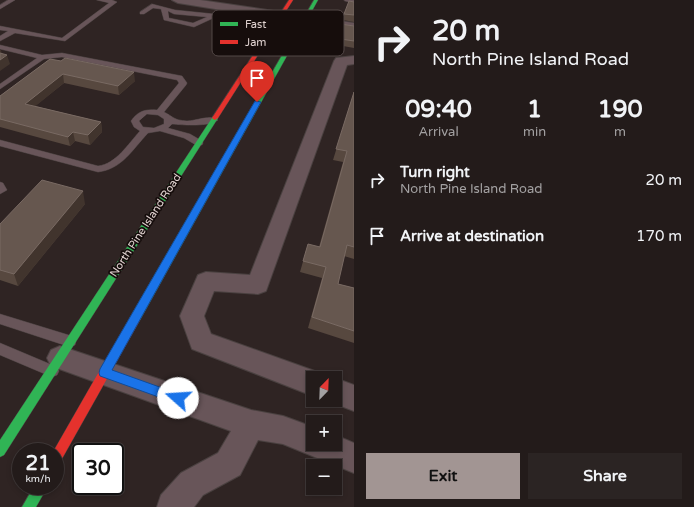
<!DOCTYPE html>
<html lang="en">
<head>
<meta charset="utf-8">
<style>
  body { margin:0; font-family:"Varela Round",sans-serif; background:#2b2423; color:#f1f3f6; height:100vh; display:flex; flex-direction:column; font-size:15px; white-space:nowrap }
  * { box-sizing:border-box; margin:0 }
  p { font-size:13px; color:#a3a1a2 }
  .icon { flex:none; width:22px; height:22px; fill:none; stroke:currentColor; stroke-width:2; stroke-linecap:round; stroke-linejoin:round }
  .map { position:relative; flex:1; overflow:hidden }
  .details { display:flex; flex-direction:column; background:#231b1a; width:340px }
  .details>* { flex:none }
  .banner { background:#231b1a; color:#f1f3f6; overflow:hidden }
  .needle { width:26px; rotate:23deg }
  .buttons { position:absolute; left:306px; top:371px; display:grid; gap:8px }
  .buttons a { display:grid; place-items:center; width:36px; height:36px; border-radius:0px; background:#231b1a; box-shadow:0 2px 6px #0003,0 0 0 1px #403939; font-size:20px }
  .speed { position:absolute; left:12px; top:443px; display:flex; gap:8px; font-size:20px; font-weight:700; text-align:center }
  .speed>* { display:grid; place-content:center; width:52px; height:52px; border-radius:50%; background:#231b1a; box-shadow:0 2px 6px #0003,0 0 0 1px #403939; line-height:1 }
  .speed small { font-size:10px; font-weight:400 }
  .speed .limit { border:2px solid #111; border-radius:6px; background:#fff; color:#111 }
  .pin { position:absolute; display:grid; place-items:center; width:34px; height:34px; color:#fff; margin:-41px -17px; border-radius:50% 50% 50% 0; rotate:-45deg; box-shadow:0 0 4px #0007 }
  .pin .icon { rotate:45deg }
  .me { position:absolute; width:44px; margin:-22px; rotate:289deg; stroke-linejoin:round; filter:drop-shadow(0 0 3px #0008) }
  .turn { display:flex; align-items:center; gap:14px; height:84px; padding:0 12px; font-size:18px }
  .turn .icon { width:52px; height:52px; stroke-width:2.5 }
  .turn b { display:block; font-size:28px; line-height:34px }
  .eta { display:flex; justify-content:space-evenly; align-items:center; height:68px; text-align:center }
  .eta b { font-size:24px; font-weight:800; line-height:28px }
  .cta { display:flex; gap:8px; margin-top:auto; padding:8px 12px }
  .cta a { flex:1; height:46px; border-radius:0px; background:#a29593; color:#111; font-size:16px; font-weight:800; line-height:46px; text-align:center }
  .cta a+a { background:#2b2423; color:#f1f3f6 }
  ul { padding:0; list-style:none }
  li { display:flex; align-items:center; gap:12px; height:56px; padding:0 12px }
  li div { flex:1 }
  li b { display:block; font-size:15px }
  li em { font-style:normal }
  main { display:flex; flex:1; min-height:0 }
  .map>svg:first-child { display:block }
</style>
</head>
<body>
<main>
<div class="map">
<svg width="354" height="507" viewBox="0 0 354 507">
  <rect width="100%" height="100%" fill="#2f2423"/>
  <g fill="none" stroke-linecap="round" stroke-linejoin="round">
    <defs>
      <g id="lane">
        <polygon points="8,0 15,0 0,9 0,5"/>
        <polygon points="97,0 112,0 117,2 65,41 15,33 0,41 0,36 8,31 0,30 0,26 62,38 109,3"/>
        <polygon points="344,0 354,0 354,3 345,1"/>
        <path d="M152,4L175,10L214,14L230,7L235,8L194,27L164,20L161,9L153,8L144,14H140V12ZM168,11L174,14L207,17L193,23L169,18Z"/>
        <path d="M0,45L42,55L62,53L182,76L187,83L186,85L164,112C174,117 173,120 187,121C196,121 211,114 218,120C210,127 183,125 172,124L168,128L190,134L202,141L203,143L202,145H196L184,138L160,131L148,133C132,150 122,169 98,172L0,146V140L98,166C116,164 128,144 140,131L134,127L131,121C138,111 145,109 157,110L179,83L177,80L62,57L44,59L0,89V84L37,58L0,49ZM147,114L158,115L164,119V124L154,128L143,127L139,121Z"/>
        <polygon points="0,182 3,183 7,190 0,194"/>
        <polygon points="0,314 75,337 76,341 75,345 70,347 0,324"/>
        <polygon points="0,343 57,367 59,371 57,375 52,377 0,355"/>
      </g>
      <g id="street">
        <polygon points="172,0 200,0 354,23 354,31 178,3"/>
        <polygon points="354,56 354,64 347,65 266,291 258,294 214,291 204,316 211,334 323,374 324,378 313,378 313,396 192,349 180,316 198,275 206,272 250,275 334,61 336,58"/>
        <polygon points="60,346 251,410 283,416 313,427 313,444 335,444 335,435 354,443 354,473 283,444 258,440 240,475 203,495 194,507 157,507 161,495 181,473 218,453 231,431 51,366 47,358 51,350"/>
        <polygon points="335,378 354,385 354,411 325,400 335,400"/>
      </g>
      <g id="fast">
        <polygon points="314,0 318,0 140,320 136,321 132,320 131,317 132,314"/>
        <polygon points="215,116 218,118 4,455 0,457 0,440 212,118"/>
        <polygon points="34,486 48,486 36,507 22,507"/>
      </g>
      <g id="jam">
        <polygon points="289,0 293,0 218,118 215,120 213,119 212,118"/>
        <polygon points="136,313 140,314 141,317 140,320 59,464 55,466 55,452 53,452 132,314"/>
      </g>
    </defs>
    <use href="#lane" stroke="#4a4140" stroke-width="1"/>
    <use href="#street" stroke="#4a4140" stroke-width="2"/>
    <use href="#fast" stroke="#4a4140" stroke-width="1"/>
    <use href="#jam" stroke="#4a4140" stroke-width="1"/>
    <use href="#lane" fill="#685559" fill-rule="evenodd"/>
    <use href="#street" fill="#685559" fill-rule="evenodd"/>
    <use href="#fast" fill="#30b455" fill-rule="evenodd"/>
    <use href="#jam" fill="#e5322d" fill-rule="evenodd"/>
  </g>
  <g fill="#57483f">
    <polygon points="354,2 354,22 343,20 344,14"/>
    <polygon points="354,26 354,48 332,44 334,38"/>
    <polygon points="50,59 135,81 119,95 64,83 35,106 101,122 102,132 90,145 75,141 70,146 0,127 0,96"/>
    <polygon points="354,92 354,259 344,256 338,284 354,288 354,343 308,328 322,278 300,272 308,244 319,247 343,162 333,160"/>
    <polygon points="85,204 18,286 0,280 0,224"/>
  </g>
  <g fill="#41342d">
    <polygon points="0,50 1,50 3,58 7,55 10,64 0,71"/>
    <polygon points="134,72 135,81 119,95 118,86"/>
    <polygon points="63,74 64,83 27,113 25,104"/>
    <polygon points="101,122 102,132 90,145 88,135"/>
    <polygon points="73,132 75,141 70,146 68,137"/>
    <polygon points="83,191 85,204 18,286 14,274"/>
  </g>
  <g fill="#66574f" stroke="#796a63">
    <polygon points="349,1 354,2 354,15 344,14"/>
    <polygon points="340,24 354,26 354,41 334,38"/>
    <polygon points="0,53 7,55 0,60"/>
    <polygon points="65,58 134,72 118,86 63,74 25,104 101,122 88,135 73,132 68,137 0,119 0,96 50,59 61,61"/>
    <polygon points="354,92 354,247 347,245 338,284 354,288 354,331 312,317 326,267 303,261 308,244 320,247 347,151 336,149"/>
    <polygon points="42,180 83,191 14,274 0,270 0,224"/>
  </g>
  <polygon fill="#1a73e8" stroke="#114b97" points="255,101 261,102 112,370 182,395 184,398 182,402 178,404 100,376 99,373 100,369"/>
  <g text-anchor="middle" stroke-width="3.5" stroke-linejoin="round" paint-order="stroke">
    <g font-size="11" fill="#e0d2d0" stroke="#160d0c">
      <text transform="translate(145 225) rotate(-57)" y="4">North Pine Island Road</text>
    </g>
  </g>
  <rect x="212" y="10" width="132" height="46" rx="6" fill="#160d0c" stroke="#534847" stroke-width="1"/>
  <rect x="220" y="22" width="18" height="4" fill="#30b455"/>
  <rect x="220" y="40" width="18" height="4" fill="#e5322d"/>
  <g font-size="11" fill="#e0d2d0">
    <text x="245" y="28">Fast</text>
    <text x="245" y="46">Jam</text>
  </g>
</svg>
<div class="buttons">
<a><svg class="needle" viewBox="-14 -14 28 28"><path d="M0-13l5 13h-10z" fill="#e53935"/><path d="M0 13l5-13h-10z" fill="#a3a1a2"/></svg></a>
<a>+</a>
<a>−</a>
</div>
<div class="speed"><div>21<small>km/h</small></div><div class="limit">30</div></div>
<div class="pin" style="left:257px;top:102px;background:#d93025"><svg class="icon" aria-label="arrive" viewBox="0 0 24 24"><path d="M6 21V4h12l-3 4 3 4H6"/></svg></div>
<svg class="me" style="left:178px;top:398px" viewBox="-20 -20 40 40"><circle r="19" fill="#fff"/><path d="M0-13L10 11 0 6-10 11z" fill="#1a73e8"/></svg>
</div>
<section class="details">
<div class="banner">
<div class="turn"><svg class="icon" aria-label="right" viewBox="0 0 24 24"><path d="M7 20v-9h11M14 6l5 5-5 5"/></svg><div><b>20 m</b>North Pine Island Road</div></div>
</div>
<div class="eta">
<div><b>09:40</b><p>Arrival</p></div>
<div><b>1</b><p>min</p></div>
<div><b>190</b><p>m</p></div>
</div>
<ul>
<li><svg class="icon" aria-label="right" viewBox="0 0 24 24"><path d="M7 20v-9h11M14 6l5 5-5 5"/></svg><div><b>Turn right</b><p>North Pine Island Road</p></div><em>20 m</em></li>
<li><svg class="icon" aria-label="arrive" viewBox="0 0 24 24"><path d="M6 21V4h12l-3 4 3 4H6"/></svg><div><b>Arrive at destination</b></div><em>170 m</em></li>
</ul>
<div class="cta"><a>Exit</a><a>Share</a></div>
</section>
</main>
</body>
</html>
